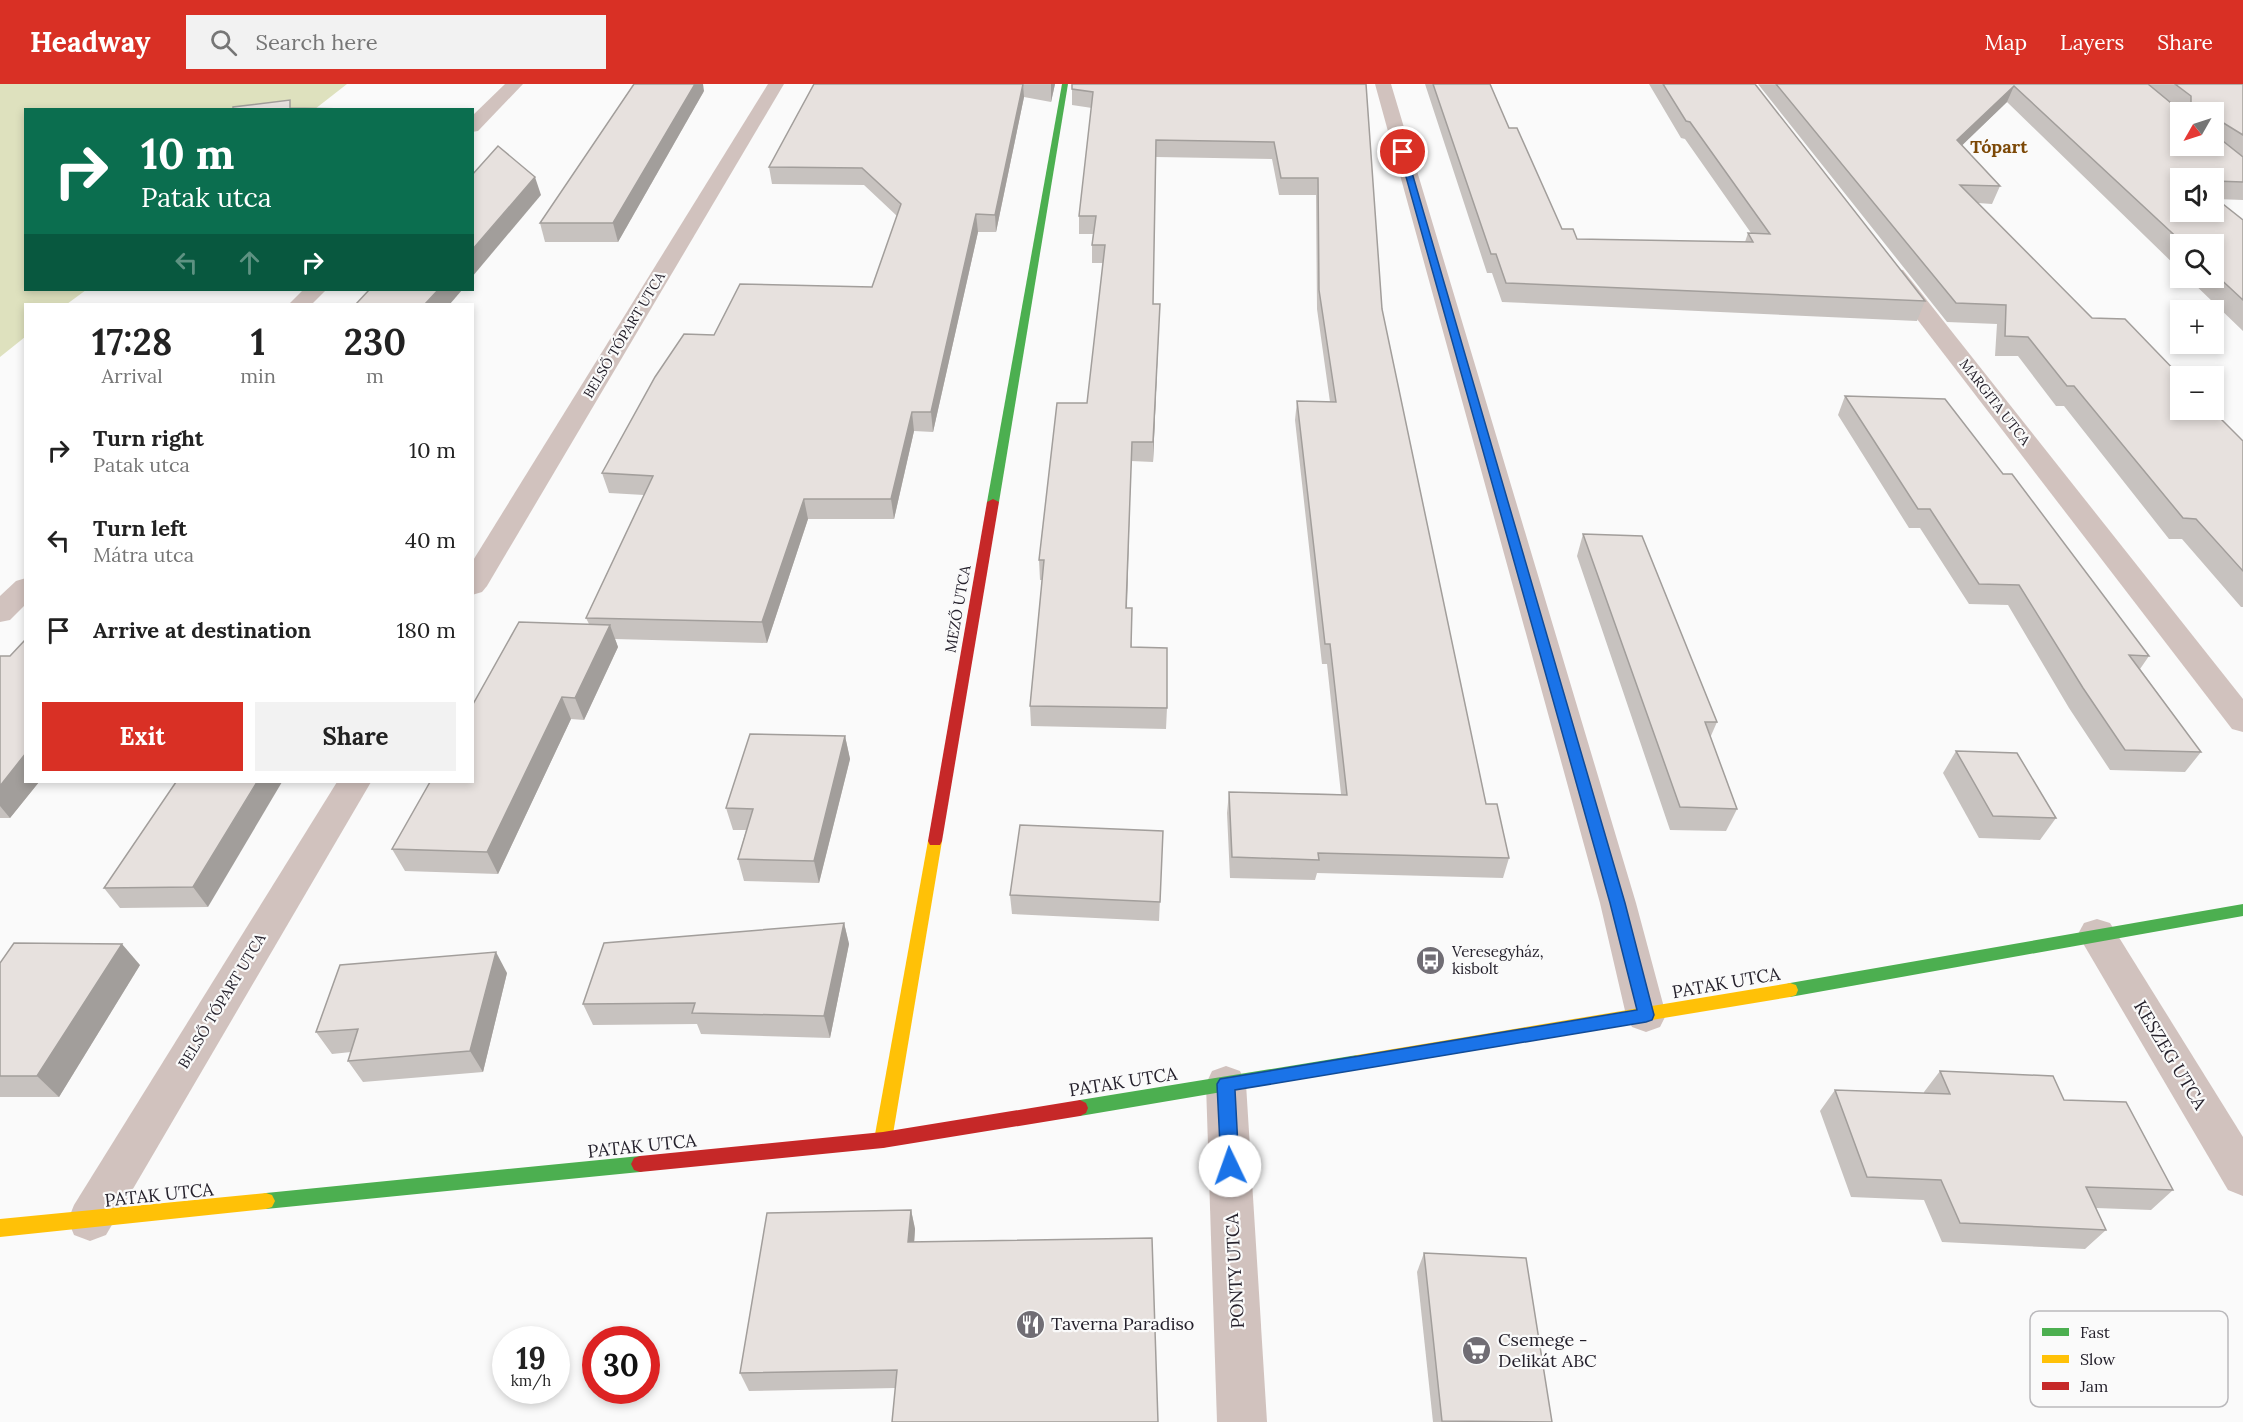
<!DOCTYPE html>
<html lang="en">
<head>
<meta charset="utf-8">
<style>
  body { margin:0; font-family:Lora,serif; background:#f2f2f2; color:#222; height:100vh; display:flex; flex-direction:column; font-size:22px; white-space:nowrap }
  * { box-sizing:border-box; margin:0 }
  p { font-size:20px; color:#767676 }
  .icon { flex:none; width:33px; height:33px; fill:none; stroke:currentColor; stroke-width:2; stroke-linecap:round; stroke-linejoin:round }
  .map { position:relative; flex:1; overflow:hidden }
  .details { position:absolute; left:24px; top:219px; width:450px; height:480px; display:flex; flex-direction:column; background:#fff; border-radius:0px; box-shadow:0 3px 9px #0003 }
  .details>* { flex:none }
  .top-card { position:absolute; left:24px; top:24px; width:450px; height:183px; border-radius:0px; box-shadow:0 3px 9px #0003; background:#0b6e4f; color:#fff; overflow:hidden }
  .needle { width:39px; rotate:231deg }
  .buttons { position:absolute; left:2170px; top:18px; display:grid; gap:12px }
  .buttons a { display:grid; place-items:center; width:54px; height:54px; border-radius:0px; background:#fff; box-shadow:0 3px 9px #0003; font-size:30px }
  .speed { position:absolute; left:492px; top:1242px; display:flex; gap:12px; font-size:30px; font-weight:700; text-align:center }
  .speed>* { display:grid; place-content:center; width:78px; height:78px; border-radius:50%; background:#fff; box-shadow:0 3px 9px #0003; line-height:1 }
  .speed small { font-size:15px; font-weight:400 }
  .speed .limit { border:9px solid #d22; background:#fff; color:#111 }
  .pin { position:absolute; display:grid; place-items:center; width:51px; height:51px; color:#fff; margin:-26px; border:3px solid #fff; border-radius:50%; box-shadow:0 2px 6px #0007 }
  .me { position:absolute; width:66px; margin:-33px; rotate:357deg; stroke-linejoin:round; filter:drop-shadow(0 0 4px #0008) }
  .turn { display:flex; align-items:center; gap:21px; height:126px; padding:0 18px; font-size:27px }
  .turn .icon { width:78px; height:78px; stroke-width:2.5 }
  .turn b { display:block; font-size:42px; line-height:51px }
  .lanes { display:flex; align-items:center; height:57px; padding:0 18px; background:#0003; justify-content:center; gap:30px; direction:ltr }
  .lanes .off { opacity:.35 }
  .eta { display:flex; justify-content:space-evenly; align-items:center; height:102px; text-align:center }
  .eta b { font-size:36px; font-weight:800; line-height:42px }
  .cta { display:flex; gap:12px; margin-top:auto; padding:12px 18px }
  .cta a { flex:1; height:69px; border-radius:0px; background:#d93025; color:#fff; font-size:24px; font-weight:800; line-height:69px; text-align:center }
  .cta a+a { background:#f2f2f2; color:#222 }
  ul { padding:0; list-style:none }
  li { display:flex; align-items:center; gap:18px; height:90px; padding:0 18px }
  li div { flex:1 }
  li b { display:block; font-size:22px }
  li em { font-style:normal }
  header { display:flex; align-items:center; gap:36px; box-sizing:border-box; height:84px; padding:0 30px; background:#d93025; color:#fff }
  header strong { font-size:28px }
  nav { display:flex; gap:33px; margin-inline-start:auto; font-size:21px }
  .search { width:420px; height:54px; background:#f2f2f2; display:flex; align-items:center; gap:15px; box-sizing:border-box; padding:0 21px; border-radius:0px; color:#767676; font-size:22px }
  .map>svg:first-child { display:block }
</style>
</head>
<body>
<header>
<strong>Headway</strong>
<div class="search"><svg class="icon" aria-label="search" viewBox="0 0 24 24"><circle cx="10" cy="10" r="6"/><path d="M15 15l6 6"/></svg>Search here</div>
<nav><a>Map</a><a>Layers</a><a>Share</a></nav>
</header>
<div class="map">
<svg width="2243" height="1338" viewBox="0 0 2243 1338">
  <rect width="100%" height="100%" fill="#fafafa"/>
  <polygon fill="#dee1be" points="0,0 347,0 315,25 26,26 26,206 86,206 67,220 26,220 25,253 0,273"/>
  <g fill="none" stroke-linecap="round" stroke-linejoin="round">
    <g fill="#d1c2be" fill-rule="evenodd">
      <polygon points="505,0 523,0 478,47 472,48 472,32"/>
      <polygon points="768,0 784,0 487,502 482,508 472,511 472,478"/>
      <polygon points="1375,0 1391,0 1636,819 1666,931 1660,943 1646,948 1632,943 1626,931 1600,819"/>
      <polygon points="1895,185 1903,186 2243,615 2243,648 2232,645 1887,196 1884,191 1887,186"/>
      <polygon points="303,206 326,206 312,220 289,220"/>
      <polygon points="26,494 26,520 10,536 0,538 0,512 16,497"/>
      <polygon points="337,698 371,698 106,1151 90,1157 74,1151 68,1136 74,1121"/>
      <polygon points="2097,835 2110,839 2243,1053 2243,1112 2228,1106 2084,861 2078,850 2084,839"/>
      <polygon points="1226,982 1240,987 1246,1000 1267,1338 1217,1338 1206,1000 1212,987"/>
    </g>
    <g fill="#4caf50" fill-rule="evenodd">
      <polygon points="1062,0 1068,0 999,418 993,421 987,418"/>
      <polygon points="2243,820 2243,832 1790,913 1784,911 1782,906 1784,901 1790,899"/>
      <polygon points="1357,971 1363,973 1365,978 1363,983 1357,985 1080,1032 1074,1029 1072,1024 1074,1019 1080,1016"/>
      <polygon points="640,1072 646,1074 649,1080 646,1086 640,1088 266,1125 260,1123 257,1117 260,1111 266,1109"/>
    </g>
    <g fill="#ffc107" fill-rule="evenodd">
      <polygon points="935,752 940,753 942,757 892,1056 889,1062 883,1064 877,1062 874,1056 928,757 930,753"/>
      <polygon points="1790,899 1796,901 1798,906 1796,911 1790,913 1357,985 1351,983 1349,978 1351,973 1357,971"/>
      <polygon points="266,1109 272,1111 275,1117 272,1123 266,1125 0,1153 0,1135"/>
    </g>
    <g fill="#c62828" fill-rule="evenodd">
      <polygon points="993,415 999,418 942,757 940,761 930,761 928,757 987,418"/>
      <polygon points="1080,1016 1086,1019 1088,1024 1086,1029 1080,1032 883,1064 640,1088 634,1086 631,1080 634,1074 640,1072 883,1048"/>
    </g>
  </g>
  <g fill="#c7c2bf" fill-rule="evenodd">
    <polygon points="814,0 1055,0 1051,18 1024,13 996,148 978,148 933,348 914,347 894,435 808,435 767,559 615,555 618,563 584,636 571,635 498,790 405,787 392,765 589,540 586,534 644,411 609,409 602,389 714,251 872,203 897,132 864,101 772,100 769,83"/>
    <polygon points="1366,0 1382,225 1486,720 1509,774 1503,794 1317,789 1315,796 1230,794 1227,729 1229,708 1341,710 1327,580 1322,580 1295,336 1297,317 1330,318 1317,225 1316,111 1279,111 1272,75 1156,73 1153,220 1159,239 1153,378 1131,377 1127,524 1132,563 1167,624 1166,645 1031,642 1030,622 1042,496 1040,496 1039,476 1087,319 1103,179 1092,179 1092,161 1093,150 1079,150 1079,132 1092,24 1072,21 1072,5"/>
    <polygon points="1425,0 1490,0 1509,44 1562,145 1577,155 1745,158 1748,149 1751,149 1685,55 1681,54 1649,0 1755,0 1925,217 1917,237 1502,218 1492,189 1487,189"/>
    <path d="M1758,0H2243V116L2217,115L2243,136V247L2188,194H2214V160H2181V187L2007,18L1962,61L2000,102L1992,120L1978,119L2092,234L2243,357V523H2241L2182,455H2169L2064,322H2056L2018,272H1995L1997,240L1947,238ZM2214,28V62H2181ZM2181,94H2214V128Z"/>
    <polygon points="704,7 618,158 545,158 540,139"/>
    <polygon points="1845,312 2003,390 2149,572 2140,585 2201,668 2185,688 2110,686 2069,624 2008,521 1969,520 1920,444 1909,444 1838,331"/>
    <polygon points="1583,450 1717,638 1710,654 1737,725 1726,747 1670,746 1577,472"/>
    <polygon points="0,572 10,572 26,698 39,698 10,734 0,734"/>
    <polygon points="845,652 850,675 819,799 744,797 738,775 746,746 733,746 726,724"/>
    <polygon points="1956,667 2056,734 2040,756 1979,754 1943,689"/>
    <polygon points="176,698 208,823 120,824 104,804"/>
    <polygon points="1163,747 1159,837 1012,830 1010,811"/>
    <polygon points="844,839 849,860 830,954 701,950 697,940 593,941 583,920"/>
    <polygon points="0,879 140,881 59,1013 0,1013"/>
    <polygon points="507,889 483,988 363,998 348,977 351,968 332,970 316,948"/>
    <polygon points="1940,987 2064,1016 2173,1106 2151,1126 2096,1124 2106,1146 2085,1165 1942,1158 1924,1116 1851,1113 1820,1027 1835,1006 1924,1009 1924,1008"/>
    <polygon points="911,1126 915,1145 914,1157 895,1304 749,1307 740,1289"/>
    <polygon points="1424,1169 1552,1338 1433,1338 1417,1188"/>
  </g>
  <g fill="#a29e9b">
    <polygon points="695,0 703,0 704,7 618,158 613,139"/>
    <polygon points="1023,0 1024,13 996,148 995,131"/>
    <polygon points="1051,0 1055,0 1051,18"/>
    <polygon points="2014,2 2007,18 1950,73 1957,56"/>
    <polygon points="535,93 541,111 472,193 472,166"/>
    <polygon points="976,130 978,148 933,348 931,328"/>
    <polygon points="438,206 462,206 450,220 425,220"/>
    <polygon points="1160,220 1159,239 1153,378 1153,358"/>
    <polygon points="912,328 914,347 894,435 891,415"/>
    <polygon points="1132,358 1131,377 1126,545 1126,524"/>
    <polygon points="804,415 808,435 767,559 762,538"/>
    <polygon points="610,541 618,563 584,636 575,614"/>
    <polygon points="562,613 571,635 498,790 487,768"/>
    <polygon points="845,652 850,675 819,799 814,777"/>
    <polygon points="26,669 26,698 39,698 10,734 0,722 0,702"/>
    <polygon points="257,698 282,698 208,823 193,803"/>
    <polygon points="844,839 849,860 830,954 824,932"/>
    <polygon points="122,860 140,881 59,1013 37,992"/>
    <polygon points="496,868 507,889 483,988 470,967"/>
    <polygon points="911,1126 915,1145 913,1177 908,1158"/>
  </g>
  <g fill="#e7e1de" stroke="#a29e9b" stroke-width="1.5">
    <polygon points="634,0 695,0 613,139 540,139"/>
    <polygon points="814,0 1023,0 995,131 976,130 931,328 912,328 891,415 804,415 762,538 586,534 653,392 602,389 655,293 684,250 714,251 740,200 872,203 901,120 862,84 769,83"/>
    <polygon points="1072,0 1366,0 1382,225 1486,720 1497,720 1509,774 1318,769 1319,776 1232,773 1229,708 1347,711 1330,560 1325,560 1297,317 1336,318 1319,206 1318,94 1281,94 1274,58 1156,56 1153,220 1160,220 1153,358 1132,358 1126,524 1132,524 1131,563 1167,564 1167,624 1030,622 1044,476 1039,476 1057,319 1087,319 1105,161 1092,161 1096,132 1079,132 1093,8 1072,5"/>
    <polygon points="1433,0 1490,0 1509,44 1517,44 1562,145 1573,145 1577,155 1753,158 1748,149 1770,150 1690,38 1686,37 1663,0 1755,0 1925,217 1506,199 1496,170 1491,170"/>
    <polygon points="1776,0 2148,0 2182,28 2188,28 2181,28 2181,62 2214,62 2214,50 2243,73 2243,98 2214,97 2214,94 2181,94 2181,128 2214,128 2214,113 2243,136 2243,216 2214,189 2214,160 2184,160 2014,2 1957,56 2000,102 1960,101 2092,234 2125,235 2181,293 2181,326 2212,326 2243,357 2243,487 2196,435 2183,434 2074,302 2067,302 2028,253 2005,252 2006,221 1956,219"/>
    <polygon points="2175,0 2243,0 2243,51 2222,38 2221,43 2214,43 2214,28 2191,28 2191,12"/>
    <polygon points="290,16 290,24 408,26 233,26 233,23"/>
    <polygon points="498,62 535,93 472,166 472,91"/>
    <polygon points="369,206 438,206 425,220 356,220"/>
    <polygon points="1845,312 1945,315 2003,390 2012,390 2149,572 2129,571 2201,668 2125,666 2083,604 2019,501 1979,500 1930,425 1918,425"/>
    <polygon points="1583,450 1642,452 1717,638 1705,638 1737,725 1680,723"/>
    <polygon points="519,538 610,541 575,614 562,613 487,768 392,765 430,698 472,698 472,622"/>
    <polygon points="26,555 26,669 0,702 0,572 10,572"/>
    <polygon points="750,650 845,652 814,777 738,775 753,725 726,724"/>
    <polygon points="1956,667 2017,669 2056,734 1993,732"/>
    <polygon points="176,698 257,698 193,803 104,804"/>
    <polygon points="1020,741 1163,747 1160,818 1010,811"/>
    <polygon points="844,839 824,932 692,929 695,919 583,920 604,859"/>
    <polygon points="14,859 122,860 37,992 0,992 0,879"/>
    <polygon points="496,868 470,967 348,977 358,945 316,948 340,881"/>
    <polygon points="1940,987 2053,992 2064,1016 2126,1018 2173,1106 2086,1103 2106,1146 1960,1139 1941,1096 1867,1093 1835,1006 1950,1010"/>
    <polygon points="911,1126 908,1158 1152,1154 1158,1338 892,1338 897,1286 740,1289 767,1129"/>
    <polygon points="1424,1169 1526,1174 1552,1338 1442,1337"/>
  </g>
  <polygon fill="#1a73e8" stroke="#114b97" stroke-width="1.5" points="1403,66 1406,68 1625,819 1654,931 1652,936 1646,938 1235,1006 1239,1082 1236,1088 1230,1090 1224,1088 1221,1082 1217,1000 1220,995 1637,926 1610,819 1399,68"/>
  <defs>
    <symbol id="bus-disc" viewBox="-11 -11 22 22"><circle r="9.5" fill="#706d74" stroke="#fafafa"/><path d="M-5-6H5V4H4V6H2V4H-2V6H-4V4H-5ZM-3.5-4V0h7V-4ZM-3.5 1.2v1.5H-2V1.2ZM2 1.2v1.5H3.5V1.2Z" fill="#fff"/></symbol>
    <symbol id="restaurant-disc" viewBox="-11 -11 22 22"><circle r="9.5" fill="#706d74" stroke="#fafafa"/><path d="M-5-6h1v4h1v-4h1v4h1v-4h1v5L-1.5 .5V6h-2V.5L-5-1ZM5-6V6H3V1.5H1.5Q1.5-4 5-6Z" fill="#fff"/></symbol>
    <symbol id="supermarket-disc" viewBox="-11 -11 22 22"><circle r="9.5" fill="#706d74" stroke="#fafafa"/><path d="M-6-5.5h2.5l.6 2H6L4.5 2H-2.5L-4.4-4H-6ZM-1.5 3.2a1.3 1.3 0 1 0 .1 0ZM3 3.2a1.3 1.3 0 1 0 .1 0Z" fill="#fff"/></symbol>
  </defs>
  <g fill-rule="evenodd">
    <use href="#bus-disc" x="1414" y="860" width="33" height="33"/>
    <use href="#restaurant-disc" x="1014" y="1224" width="33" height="33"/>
    <use href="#supermarket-disc" x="1460" y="1250" width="33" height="33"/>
  </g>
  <g text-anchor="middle" stroke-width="4.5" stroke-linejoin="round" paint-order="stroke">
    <g font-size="14" fill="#25212c" stroke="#fafafa">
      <text transform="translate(624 251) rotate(-59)" y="5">BELSŐ TÓPART UTCA</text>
      <text transform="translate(1995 318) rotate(52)" y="5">MARGITA UTCA</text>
    </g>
    <g font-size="15" fill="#25212c" stroke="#fafafa">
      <text transform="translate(958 525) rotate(-80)" y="5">MEZŐ UTCA</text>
      <text transform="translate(222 917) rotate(-59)" y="5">BELSŐ TÓPART UTCA</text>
    </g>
    <g font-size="15" fill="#25212c" stroke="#fafafa" text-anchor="start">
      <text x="1452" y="873">Veresegyház,<tspan x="1452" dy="17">kisbolt</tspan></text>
    </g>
    <g font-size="18" font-weight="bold" fill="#7c4806" stroke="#fafafa">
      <text x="1999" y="69">Tópart</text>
    </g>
    <g font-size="18" fill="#25212c" stroke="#fafafa">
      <text transform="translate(1726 899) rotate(-10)" y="6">PATAK UTCA</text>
      <text transform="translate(2170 971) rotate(59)" y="6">KESZEG UTCA</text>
      <text transform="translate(1123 998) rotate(-9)" y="6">PATAK UTCA</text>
      <text transform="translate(642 1062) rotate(-6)" y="6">PATAK UTCA</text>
      <text transform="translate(159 1111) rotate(-6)" y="6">PATAK UTCA</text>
      <text transform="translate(1235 1187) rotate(-93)" y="6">PONTY UTCA</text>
    </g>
    <g font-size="18" fill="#25212c" stroke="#fafafa" text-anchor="start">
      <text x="1051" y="1246">Taverna Paradiso</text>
      <text x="1498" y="1262">Csemege -<tspan x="1498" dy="21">Delikát ABC</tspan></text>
    </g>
  </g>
  <rect x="2030" y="1227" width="198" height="96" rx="9" fill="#fafafa" stroke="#bab9bc" stroke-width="1.5"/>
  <rect x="2042" y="1244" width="27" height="8" fill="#4caf50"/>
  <rect x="2042" y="1271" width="27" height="8" fill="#ffc107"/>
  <rect x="2042" y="1298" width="27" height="8" fill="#c62828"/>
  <g font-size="16" fill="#25212c">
    <text x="2080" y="1254">Fast</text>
    <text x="2080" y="1281">Slow</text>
    <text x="2080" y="1308">Jam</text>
  </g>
</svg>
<div class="buttons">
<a><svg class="needle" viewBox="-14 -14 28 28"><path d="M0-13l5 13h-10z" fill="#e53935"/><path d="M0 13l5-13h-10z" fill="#767676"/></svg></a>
<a><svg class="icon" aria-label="sound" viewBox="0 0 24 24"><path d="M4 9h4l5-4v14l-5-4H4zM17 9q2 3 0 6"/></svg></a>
<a><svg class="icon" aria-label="search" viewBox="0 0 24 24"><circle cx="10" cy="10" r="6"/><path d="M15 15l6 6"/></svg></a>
<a>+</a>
<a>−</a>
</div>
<div class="speed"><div>19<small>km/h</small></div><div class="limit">30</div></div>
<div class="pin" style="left:1403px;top:68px;background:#d93025"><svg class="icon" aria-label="arrive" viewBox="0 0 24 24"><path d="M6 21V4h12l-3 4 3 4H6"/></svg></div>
<svg class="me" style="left:1230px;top:1082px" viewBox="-20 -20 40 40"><circle r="19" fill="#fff"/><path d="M0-13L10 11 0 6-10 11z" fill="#1a73e8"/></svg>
<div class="top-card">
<div class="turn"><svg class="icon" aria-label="right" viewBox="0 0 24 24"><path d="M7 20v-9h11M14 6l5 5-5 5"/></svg><div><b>10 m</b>Patak utca</div></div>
<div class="lanes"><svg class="icon off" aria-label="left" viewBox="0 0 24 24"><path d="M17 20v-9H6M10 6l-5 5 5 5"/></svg><svg class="icon off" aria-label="ahead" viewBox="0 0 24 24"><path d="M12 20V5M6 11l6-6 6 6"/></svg><svg class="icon" aria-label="right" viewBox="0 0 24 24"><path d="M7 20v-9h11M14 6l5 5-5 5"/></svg></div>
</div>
<section class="details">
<div class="eta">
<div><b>17:28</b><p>Arrival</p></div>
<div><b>1</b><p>min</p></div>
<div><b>230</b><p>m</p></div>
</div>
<ul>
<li><svg class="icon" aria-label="right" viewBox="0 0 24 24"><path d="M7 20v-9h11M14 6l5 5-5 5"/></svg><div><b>Turn right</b><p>Patak utca</p></div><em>10 m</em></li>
<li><svg class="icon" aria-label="left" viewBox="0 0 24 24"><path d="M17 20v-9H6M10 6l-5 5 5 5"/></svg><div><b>Turn left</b><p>Mátra utca</p></div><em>40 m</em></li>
<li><svg class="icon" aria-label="arrive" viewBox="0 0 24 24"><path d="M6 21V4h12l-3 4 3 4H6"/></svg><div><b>Arrive at destination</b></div><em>180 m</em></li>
</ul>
<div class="cta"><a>Exit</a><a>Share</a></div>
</section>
</div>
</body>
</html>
